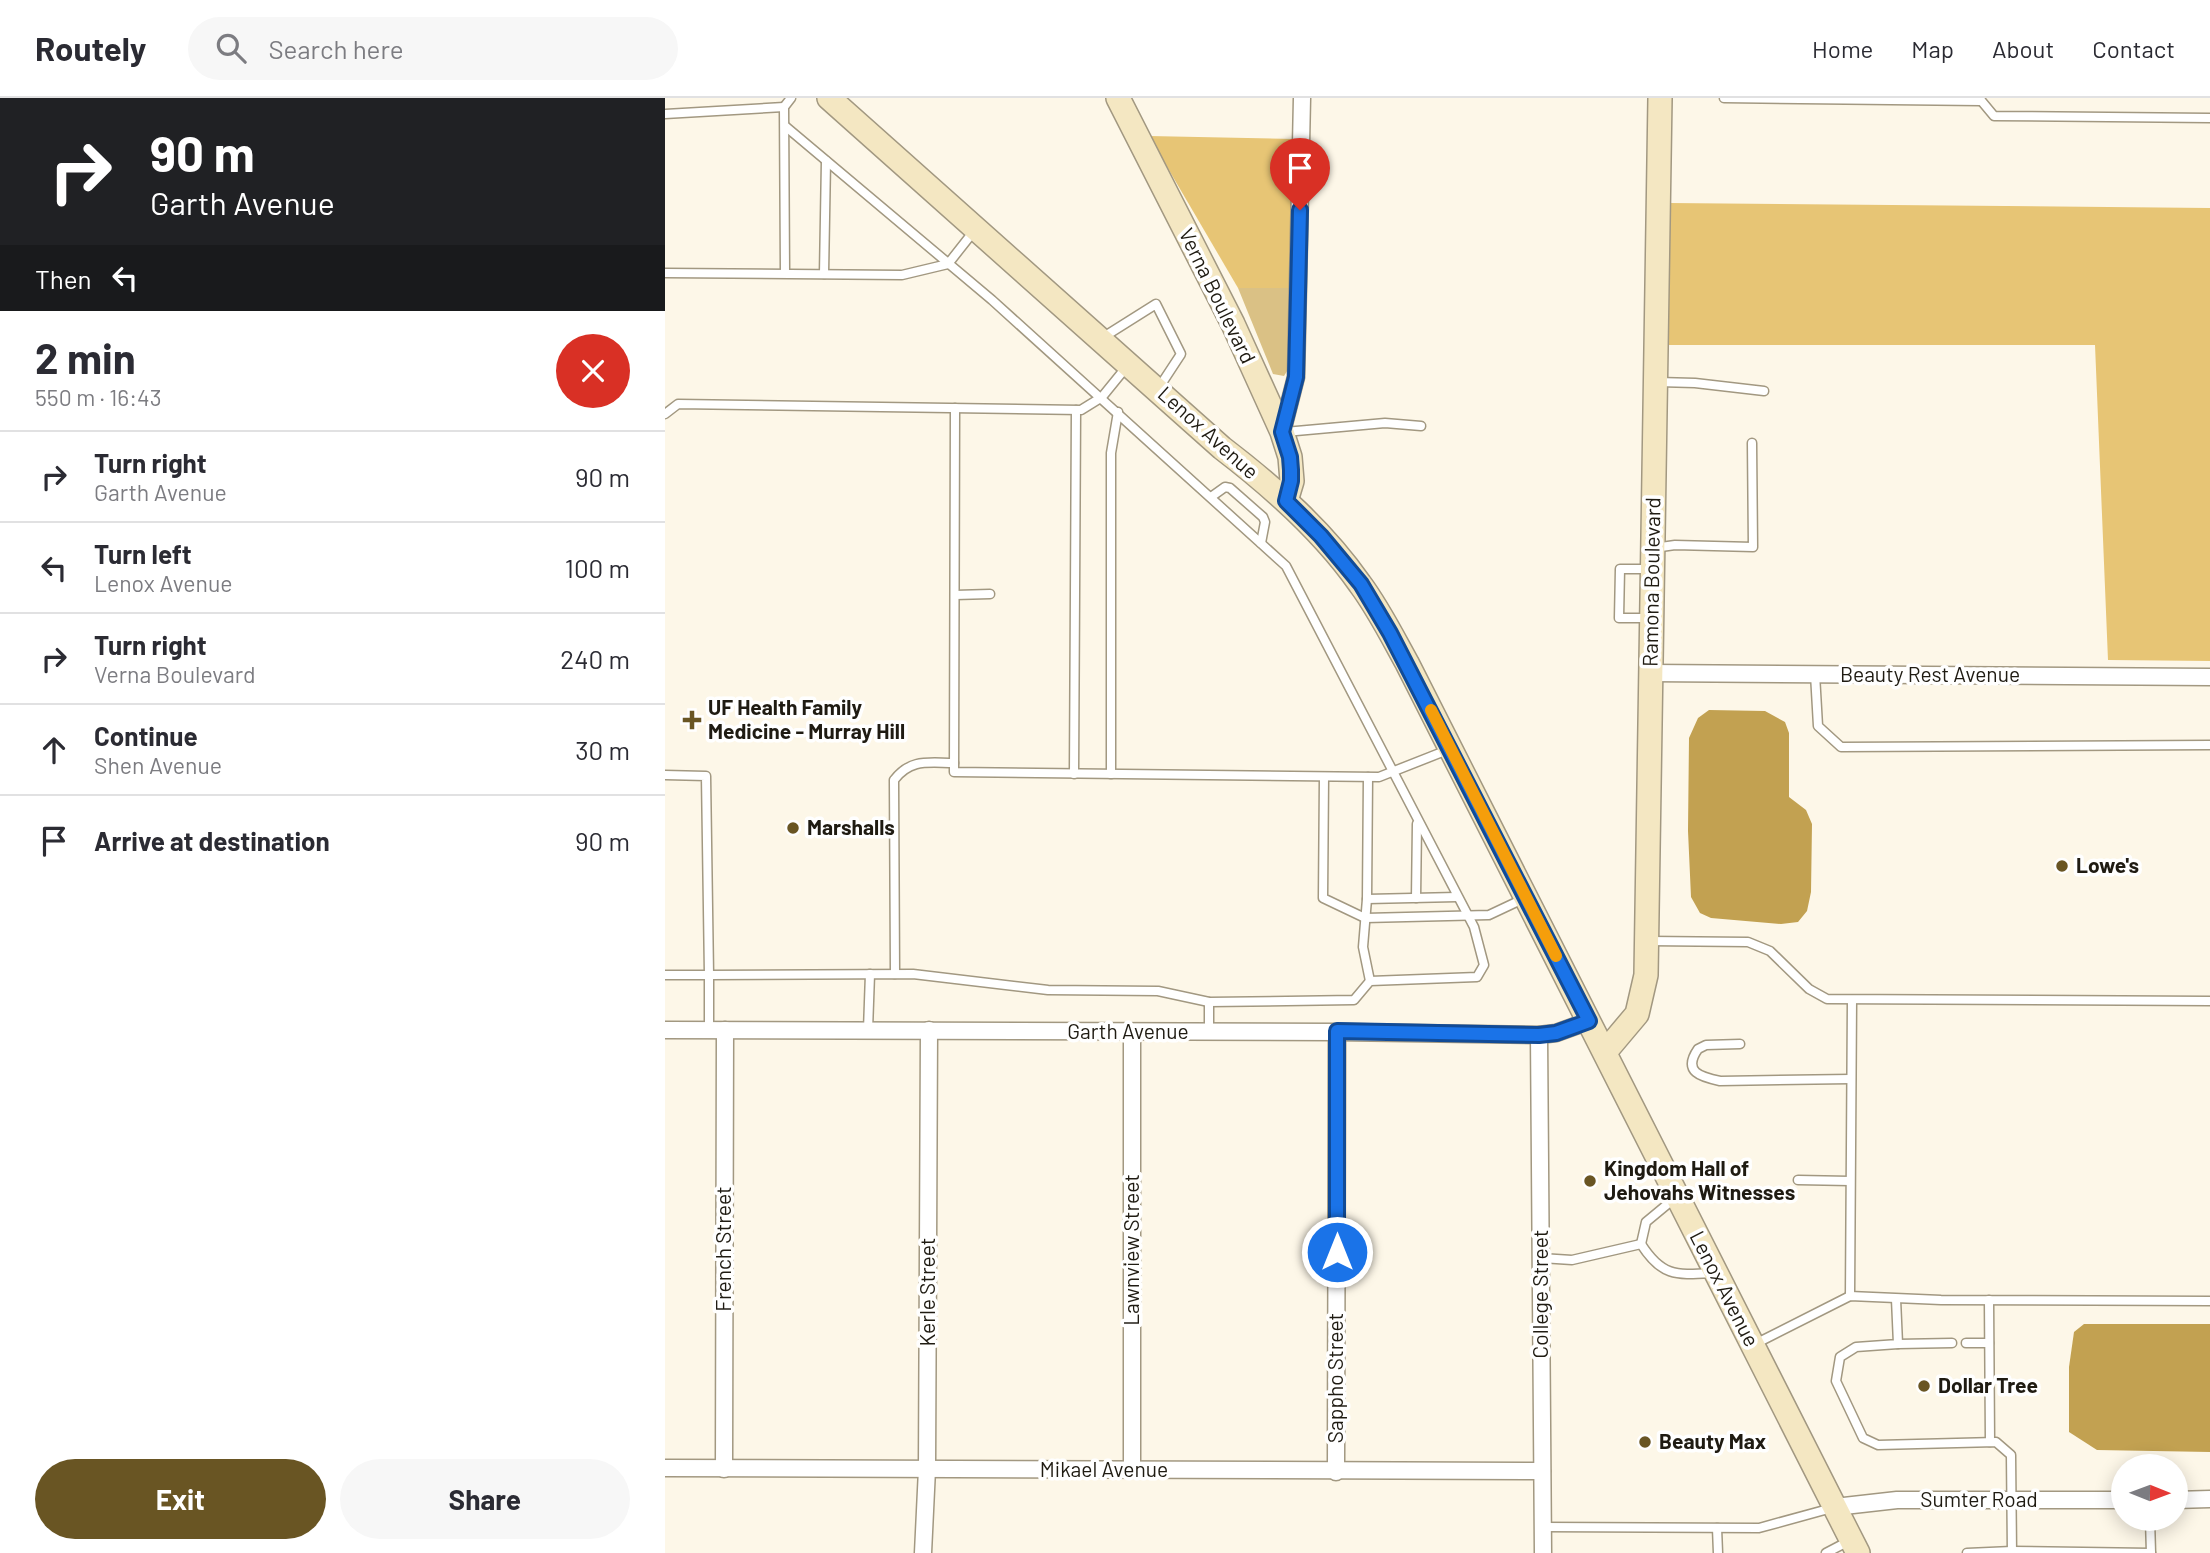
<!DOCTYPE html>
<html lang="en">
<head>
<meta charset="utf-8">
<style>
  body { margin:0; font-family:Barlow,sans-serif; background:#f7f7f7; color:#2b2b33; height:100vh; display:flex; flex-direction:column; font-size:26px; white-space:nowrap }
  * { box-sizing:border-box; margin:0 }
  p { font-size:23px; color:#7c7c81 }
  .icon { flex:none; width:38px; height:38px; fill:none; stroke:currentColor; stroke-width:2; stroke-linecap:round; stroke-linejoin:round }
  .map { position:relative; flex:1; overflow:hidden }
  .sheet { display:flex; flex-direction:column; background:#fff; width:665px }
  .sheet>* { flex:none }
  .top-card { background:#202124; color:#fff; overflow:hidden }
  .needle { width:46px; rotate:91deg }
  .fabs { position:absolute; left:1446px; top:1356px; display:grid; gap:14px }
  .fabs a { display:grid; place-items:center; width:77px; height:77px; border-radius:50%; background:#fff; box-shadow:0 4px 18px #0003; font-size:35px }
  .pin { position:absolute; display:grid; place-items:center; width:60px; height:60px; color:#fff; margin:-72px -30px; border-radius:50% 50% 50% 0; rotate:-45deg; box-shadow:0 0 7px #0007 }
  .pin .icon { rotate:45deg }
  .me { position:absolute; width:77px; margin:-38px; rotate:0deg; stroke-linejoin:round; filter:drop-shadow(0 0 5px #0008) }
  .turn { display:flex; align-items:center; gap:24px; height:147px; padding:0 35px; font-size:32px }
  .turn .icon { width:91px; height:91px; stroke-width:2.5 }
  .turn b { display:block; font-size:49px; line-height:60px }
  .then { display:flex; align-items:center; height:66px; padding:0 35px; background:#0003; gap:14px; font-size:26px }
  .round { display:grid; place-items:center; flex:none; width:74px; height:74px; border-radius:37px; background:#f7f7f7 }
  .headline { display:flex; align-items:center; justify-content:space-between; height:119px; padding:0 35px }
  h1 { font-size:42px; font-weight:700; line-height:52px }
  .cta { display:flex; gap:14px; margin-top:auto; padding:14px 35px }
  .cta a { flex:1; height:80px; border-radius:42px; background:#695523; color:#fff; font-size:28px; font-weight:700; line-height:80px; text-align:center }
  .cta a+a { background:#f7f7f7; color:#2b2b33 }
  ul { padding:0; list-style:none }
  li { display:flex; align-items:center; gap:21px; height:91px; padding:0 35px; border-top:2px solid #e1e1e2 }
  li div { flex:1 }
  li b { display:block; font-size:26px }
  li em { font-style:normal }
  header { display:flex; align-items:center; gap:42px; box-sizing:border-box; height:98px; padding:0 35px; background:#fff; border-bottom:2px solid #e1e1e2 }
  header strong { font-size:33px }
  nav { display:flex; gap:38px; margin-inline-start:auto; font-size:24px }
  .search { width:490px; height:63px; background:#f7f7f7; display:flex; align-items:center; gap:18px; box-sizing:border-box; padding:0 24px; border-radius:38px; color:#7c7c81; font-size:26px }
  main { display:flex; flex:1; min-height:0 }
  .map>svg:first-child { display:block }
</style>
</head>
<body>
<header>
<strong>Routely</strong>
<div class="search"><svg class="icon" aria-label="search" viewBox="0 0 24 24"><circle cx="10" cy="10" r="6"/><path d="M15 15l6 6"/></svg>Search here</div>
<nav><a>Home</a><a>Map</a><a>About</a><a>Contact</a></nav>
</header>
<main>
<section class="sheet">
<div class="top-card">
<div class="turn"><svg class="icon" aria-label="right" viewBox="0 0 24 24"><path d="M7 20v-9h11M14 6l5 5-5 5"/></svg><div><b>90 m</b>Garth Avenue</div></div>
<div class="then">Then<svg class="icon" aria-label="left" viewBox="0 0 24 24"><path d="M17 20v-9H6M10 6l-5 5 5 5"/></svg></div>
</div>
<div class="headline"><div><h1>2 min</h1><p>550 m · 16:43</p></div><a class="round" style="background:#d93025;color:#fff"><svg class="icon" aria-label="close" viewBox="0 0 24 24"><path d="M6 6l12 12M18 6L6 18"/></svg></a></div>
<ul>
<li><svg class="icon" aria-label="right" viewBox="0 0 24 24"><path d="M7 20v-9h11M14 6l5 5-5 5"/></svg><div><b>Turn right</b><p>Garth Avenue</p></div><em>90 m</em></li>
<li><svg class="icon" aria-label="left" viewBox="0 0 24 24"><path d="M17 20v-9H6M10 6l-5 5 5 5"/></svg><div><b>Turn left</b><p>Lenox Avenue</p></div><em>100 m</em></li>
<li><svg class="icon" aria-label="right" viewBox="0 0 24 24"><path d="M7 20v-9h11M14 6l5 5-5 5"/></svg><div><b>Turn right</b><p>Verna Boulevard</p></div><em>240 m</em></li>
<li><svg class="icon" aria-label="ahead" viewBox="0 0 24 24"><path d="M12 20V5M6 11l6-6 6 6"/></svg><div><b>Continue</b><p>Shen Avenue</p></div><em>30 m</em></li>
<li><svg class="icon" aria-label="arrive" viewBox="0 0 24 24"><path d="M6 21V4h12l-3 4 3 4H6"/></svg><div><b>Arrive at destination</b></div><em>90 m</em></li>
</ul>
<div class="cta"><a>Exit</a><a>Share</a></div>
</section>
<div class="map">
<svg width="1545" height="1455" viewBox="0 0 1545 1455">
  <rect width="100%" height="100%" fill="#fdf7e8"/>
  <polygon fill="#dac185" points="573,190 625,190 624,270 619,278 608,276"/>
  <g fill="#e7c575">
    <polygon points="484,38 630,41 625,190 573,190"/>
    <polygon points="1004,105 1545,110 1545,563 1443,562 1430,247 1002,247"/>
  </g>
  <g fill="#c2a151">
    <polygon points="1044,612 1100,613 1120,624 1124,635 1124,699 1141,712 1147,726 1146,794 1142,813 1133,824 1116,826 1046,820 1035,815 1026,799 1023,733 1024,640 1033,620"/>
    <polygon points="1419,1226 1545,1226 1545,1354 1432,1352 1404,1334 1404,1269 1409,1234"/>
  </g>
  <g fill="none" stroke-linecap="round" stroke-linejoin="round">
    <defs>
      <g id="lane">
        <polyline points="1059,0 1316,3"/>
        <polyline points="1314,0 1329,18 1545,20"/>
        <polyline points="0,16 119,9"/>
        <polyline points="0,175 237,177 283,166 309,133"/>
        <polyline points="120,175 119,9 126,0"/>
        <polyline points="159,176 161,63"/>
        <polyline points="437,240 491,206 516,256 493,291"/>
        <polyline points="993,284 1030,285 1099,293"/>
        <polyline points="290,310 289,674 714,679 785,651"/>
        <polyline points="0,316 13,306 416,312 437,299 463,267"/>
        <polyline points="620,334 720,325 756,328"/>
        <polyline points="546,399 560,389 565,390 598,419 600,424 596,445"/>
        <polyline points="989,450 1010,447 1088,449 1087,345"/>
        <polyline points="984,471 955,471 954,520 985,520"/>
        <polyline points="290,497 325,496"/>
        <polyline points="1150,576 1153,628 1176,649 1545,647"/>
        <polyline points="409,676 411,312"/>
        <polyline points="446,676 446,355 453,314"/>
        <polyline points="0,677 41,678 44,877 248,876 383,892 493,893 544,904 689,902 705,883 812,879 819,867 809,829 621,468 327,202 120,28"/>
        <polyline points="659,679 658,800 700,820 824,817 858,801"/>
        <polyline points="703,679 702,801 698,849 705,883"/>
        <polyline points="751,800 752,726"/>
        <polyline points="702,801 792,799"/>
        <polyline points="983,843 1083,844 1105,853 1144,891 1162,901 1545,903"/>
        <path d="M230,876L229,682C246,660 264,665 289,665"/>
        <polyline points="0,877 44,877 44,932"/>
        <polyline points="203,932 205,876"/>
        <polyline points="544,934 544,904"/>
        <path d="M1075,946L1041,947L1033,951C1017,974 1036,979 1055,983L1186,981"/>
        <polyline points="1133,1082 1185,1083"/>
        <polyline points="976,1146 981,1124 1010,1100"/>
        <path d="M876,1160L907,1162L976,1146C997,1179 1011,1177 1048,1175"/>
        <polyline points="1185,1198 1187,902"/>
        <polyline points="1231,1201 1233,1246 1191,1249 1175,1259 1171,1283 1198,1340 1213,1347 1331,1344 1346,1357 1347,1455"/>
        <polyline points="1324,1202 1325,1344"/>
        <polyline points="1301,1245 1324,1245"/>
        <polyline points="1090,1246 1185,1198 1276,1202 1545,1203"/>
        <polyline points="1233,1246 1287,1245"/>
        <polyline points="1485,1421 1486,1455"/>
        <polyline points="878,1429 1094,1430 1167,1410"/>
        <polyline points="1052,1430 1053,1455"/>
        <polyline points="1161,1455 1184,1443"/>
        <polyline points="1302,1455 1347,1453 1486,1455"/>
      </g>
      <g id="street">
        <polyline points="617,334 631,279 637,0"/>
        <polyline points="985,575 1545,579"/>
        <polyline points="0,932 672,934 874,937 891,935 924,923"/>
        <polyline points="467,934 467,1371"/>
        <polyline points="874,937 878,1455"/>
        <polyline points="0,1370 877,1373"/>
        <polyline points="59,1371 60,932"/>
        <polyline points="671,1374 672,934"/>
        <polyline points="1510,1402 1545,1401"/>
        <polyline points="1170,1409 1232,1402 1458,1402"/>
        <polyline points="258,1455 262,1371 264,932"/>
      </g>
      <g id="secondary">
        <path d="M164,0L557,350C608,389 658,433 695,486C713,510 727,538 742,565L1193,1455"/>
        <polyline points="453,0 568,226 617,334 625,359 627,383 621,403"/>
        <polyline points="940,954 972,916 981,877 995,0"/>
      </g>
    </defs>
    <use href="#lane" stroke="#a29881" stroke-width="11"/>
    <use href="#street" stroke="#a29881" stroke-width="19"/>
    <use href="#secondary" stroke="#a29881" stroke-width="26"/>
    <use href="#lane" stroke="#fff" stroke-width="8"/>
    <use href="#street" stroke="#fff" stroke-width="16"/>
    <use href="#secondary" stroke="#f4e7c2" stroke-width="23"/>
  </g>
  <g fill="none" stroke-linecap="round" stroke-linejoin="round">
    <defs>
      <polyline id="route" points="635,112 631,279 617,334 625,359 626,372 626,383 621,403 656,438 696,486 725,535 924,923 891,935 874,937 672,933 672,1154"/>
    </defs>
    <use href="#route" stroke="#114b97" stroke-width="18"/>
    <use href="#route" stroke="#1a73e8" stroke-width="12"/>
    <polyline stroke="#f59e0b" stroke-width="12" points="766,612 891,858"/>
  </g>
  <g fill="#695523" stroke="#fff" stroke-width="2.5">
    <path d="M23.5 611.5h7v7h7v7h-7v7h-7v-7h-7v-7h7z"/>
    <circle cx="128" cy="730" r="7"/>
    <circle cx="1397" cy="768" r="7"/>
    <circle cx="925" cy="1083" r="7"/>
    <circle cx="1259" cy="1288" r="7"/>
    <circle cx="980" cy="1344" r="7"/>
  </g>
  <g text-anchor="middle" stroke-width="7" stroke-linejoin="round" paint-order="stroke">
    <g font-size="21" fill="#1f1b12" stroke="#fff">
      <text transform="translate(552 198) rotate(64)" y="7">Verna Boulevard</text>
      <text transform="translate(543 335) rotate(42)" y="7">Lenox Avenue</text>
      <text transform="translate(987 484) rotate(-89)" y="7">Ramona Boulevard</text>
      <text x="1265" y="584">Beauty Rest Avenue</text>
      <text x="463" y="941">Garth Avenue</text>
      <text transform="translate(59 1151) rotate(-90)" y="7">French Street</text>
      <text transform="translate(467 1152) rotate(-90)" y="7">Lawnview Street</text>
      <text transform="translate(1059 1191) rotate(63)" y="7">Lenox Avenue</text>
      <text transform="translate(263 1194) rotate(-90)" y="7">Kerle Street</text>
      <text transform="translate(876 1196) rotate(-90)" y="7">College Street</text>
      <text transform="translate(671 1280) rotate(-90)" y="7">Sappho Street</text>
      <text x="439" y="1379">Mikael Avenue</text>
      <text x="1314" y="1409">Sumter Road</text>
    </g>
    <g font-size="21" font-weight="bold" fill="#1f1b12" stroke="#fff" text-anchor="start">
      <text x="43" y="617">UF Health Family<tspan x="43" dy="24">Medicine - Murray Hill</tspan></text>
      <text x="142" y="737">Marshalls</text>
      <text x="1411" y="775">Lowe's</text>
      <text x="939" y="1078">Kingdom Hall of<tspan x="939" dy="24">Jehovahs Witnesses</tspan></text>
      <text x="1273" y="1295">Dollar Tree</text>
      <text x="994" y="1351">Beauty Max</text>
    </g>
  </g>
</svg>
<div class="fabs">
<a><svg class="needle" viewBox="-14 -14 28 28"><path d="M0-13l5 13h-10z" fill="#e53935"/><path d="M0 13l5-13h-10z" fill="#7c7c81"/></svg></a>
</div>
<div class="pin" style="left:635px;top:112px;background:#d93025"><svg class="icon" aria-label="arrive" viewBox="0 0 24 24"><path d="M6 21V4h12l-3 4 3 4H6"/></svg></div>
<svg class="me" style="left:672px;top:1154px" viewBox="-20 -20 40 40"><circle r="17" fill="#1a73e8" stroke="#fff" stroke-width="3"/><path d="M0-11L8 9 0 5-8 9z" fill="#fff"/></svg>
</div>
</main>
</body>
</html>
